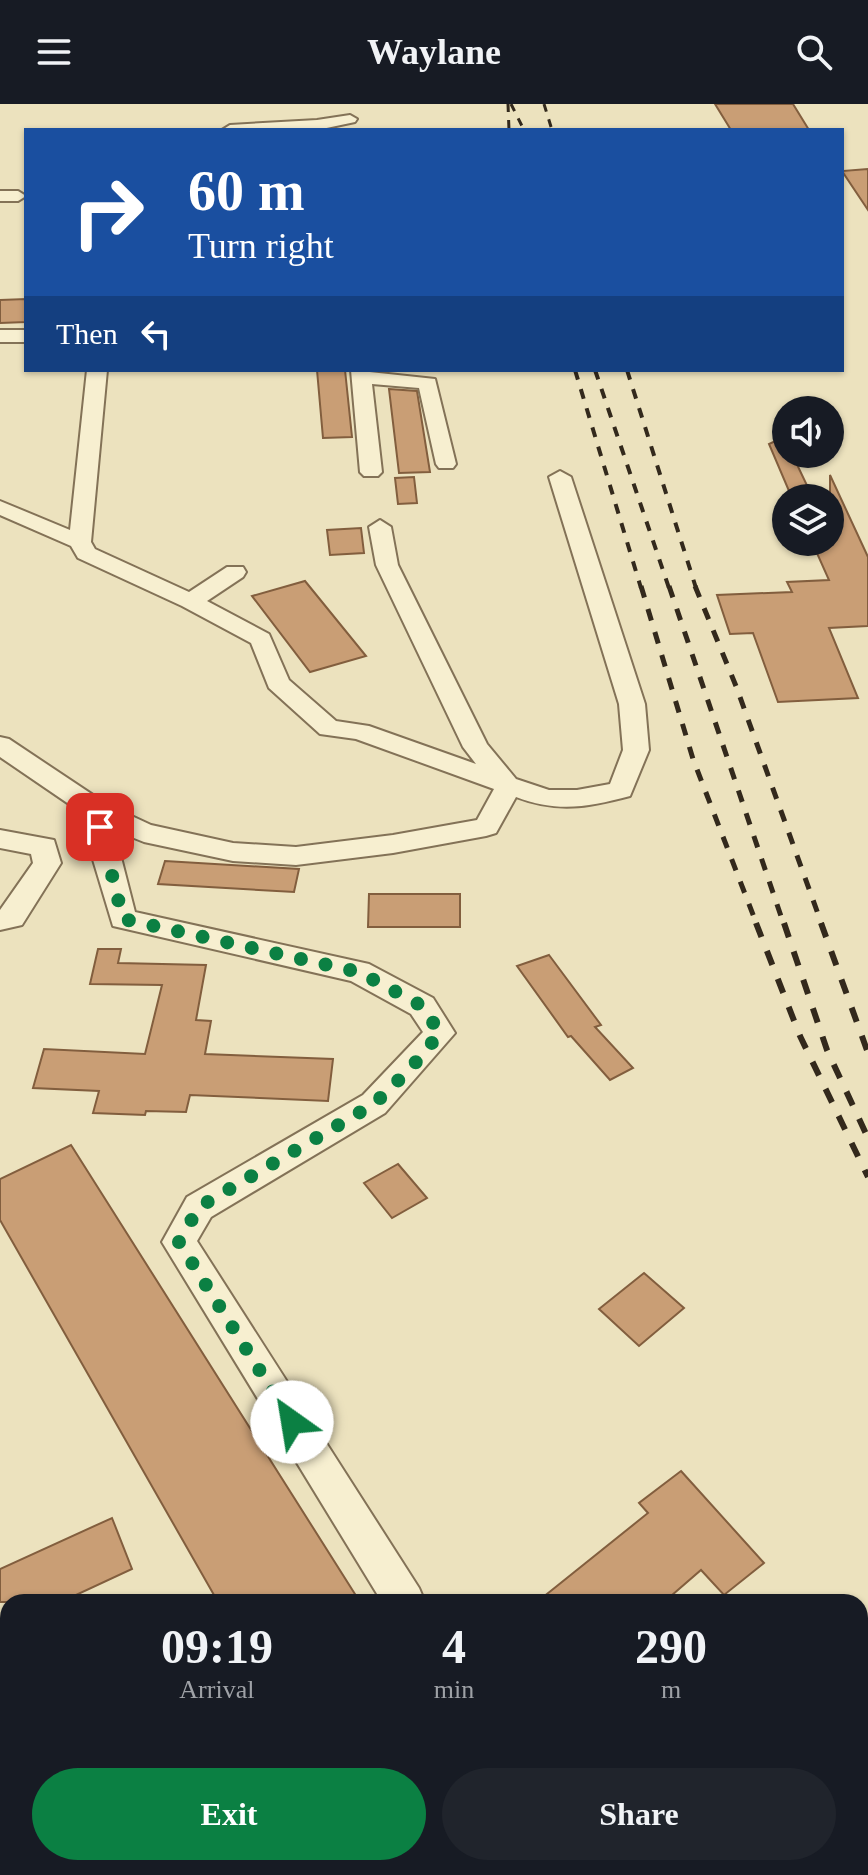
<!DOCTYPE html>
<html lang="en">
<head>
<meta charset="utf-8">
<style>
  body { margin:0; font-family:"Times New Roman",serif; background:#20242c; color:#f1f3f6; height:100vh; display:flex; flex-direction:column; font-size:30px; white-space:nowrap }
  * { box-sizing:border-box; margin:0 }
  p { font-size:26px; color:#9ea1a6 }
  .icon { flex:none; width:44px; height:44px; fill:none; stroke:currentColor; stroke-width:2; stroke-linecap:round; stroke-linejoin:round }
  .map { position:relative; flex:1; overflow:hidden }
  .details { position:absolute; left:0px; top:1490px; width:868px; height:282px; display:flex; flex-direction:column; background:#171b24; border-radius:24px 24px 0 0; box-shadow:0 2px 6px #0004 }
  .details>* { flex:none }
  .guide { position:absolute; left:24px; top:24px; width:820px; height:244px; border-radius:0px; box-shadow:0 2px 6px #0004; background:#1a4fa0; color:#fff; overflow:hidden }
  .controls { position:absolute; left:772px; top:292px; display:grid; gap:16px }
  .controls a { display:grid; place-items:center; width:72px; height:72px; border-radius:50%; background:#171b24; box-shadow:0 2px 6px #0004; font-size:40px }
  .pin { position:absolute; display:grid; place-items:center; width:68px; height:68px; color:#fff; margin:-34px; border-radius:16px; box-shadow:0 4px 12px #0006 }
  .me { position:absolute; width:88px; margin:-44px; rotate:328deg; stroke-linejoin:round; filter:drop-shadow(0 0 6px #0008) }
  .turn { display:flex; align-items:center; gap:28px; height:168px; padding:0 32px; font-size:36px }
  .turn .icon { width:104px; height:104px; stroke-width:2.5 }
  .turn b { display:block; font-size:56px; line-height:68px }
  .then { display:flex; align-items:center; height:76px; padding:0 32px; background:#0003; gap:16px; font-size:30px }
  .eta { display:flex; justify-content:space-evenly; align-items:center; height:136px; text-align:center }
  .eta b { font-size:48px; font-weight:600; line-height:56px }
  .action { display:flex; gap:16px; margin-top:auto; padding:16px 32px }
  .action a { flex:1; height:92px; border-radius:48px; background:#0b8043; color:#fff; font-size:32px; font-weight:600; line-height:92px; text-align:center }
  .action a+a { background:#20242c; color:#f1f3f6 }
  header { display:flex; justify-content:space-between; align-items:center; height:104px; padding:0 32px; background:#171b24; font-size:36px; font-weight:600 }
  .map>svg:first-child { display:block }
</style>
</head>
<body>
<header><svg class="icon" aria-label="menu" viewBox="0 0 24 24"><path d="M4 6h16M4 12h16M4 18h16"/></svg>Waylane<svg class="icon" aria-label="search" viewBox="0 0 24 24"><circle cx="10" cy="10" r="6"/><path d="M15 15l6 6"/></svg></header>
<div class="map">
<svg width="868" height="1771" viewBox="0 0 868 1771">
  <rect width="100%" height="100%" fill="#ece2be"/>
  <g fill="#c99e75" stroke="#825e3e" stroke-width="2">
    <polygon points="715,0 793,0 809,26 731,26"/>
    <polygon points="868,65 868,106 842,67"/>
    <polygon points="26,195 26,218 0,219 0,196"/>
    <polygon points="317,266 345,266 352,333 323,334"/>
    <polygon points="389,285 417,287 430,368 399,369"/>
    <polygon points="784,333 786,350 792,350 813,394 792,394 769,340"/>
    <polygon points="830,371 868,453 868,522 829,524 858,594 778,598 753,529 730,530 717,491 792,488 787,478 829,476 812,438 830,438"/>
    <polygon points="414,373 417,399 398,400 395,374"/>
    <polygon points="361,424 364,449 330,451 327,426"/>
    <polygon points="305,477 366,552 310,568 252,492"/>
    <polygon points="165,757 299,765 294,788 158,780"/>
    <polygon points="369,790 460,790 460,823 368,823"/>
    <polygon points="98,845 121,845 118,859 206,861 196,916 211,917 205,950 333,955 328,997 190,991 186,1008 146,1007 145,1011 93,1009 99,987 33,984 44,945 145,950 162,881 90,880"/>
    <polygon points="549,851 601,921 595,923 633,964 610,976 571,932 568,933 517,862"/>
    <polygon points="71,1041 360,1498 218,1498 0,1116 0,1075"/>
    <polygon points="398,1060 427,1094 392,1114 364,1079"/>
    <polygon points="644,1169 684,1204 639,1242 599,1205"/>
    <polygon points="681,1367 764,1459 724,1491 701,1466 664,1498 537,1498 648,1409 639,1399"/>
    <polygon points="112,1414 132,1465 61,1498 0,1498 0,1465"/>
  </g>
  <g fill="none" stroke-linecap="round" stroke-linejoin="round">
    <defs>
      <g id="minor">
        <polygon points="350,11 357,15 355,18 317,26 222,26 230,21 317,16"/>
        <polygon points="0,87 18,87 26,92 18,97 0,97"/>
        <rect x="0" y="226" width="26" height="12"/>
        <path d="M87,266H107L91,438L95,445L189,488L227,463H243L246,468L243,473L207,497L269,530L289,576L336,617L369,622L476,660L463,643L376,461L369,423L380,416L391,423L398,461L487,640L516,675L549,686H577L610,680L623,646L619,600L549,373L560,367L571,373L645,600L649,646L630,692C588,703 558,709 516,693L496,729L486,732L393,749L296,761L233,757L144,738L114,726L135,808L369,860L433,894L455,929L385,1009L211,1113L197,1137L419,1484L425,1498H382L162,1138L187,1093L363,991L423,928L411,910L351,877L113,822L88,739L85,711L0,653V633L9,635L108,701L151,721L233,739L296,743L393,731L477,716L494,685L356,635L320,630L269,584L251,539L182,502L78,454L71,442L0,411V397L70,426Z"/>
        <polygon points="351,266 435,275 456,360 453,364 439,364 436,360 419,284 372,280 382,368 378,372 364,372 360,368"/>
        <polygon points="0,726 54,736 61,759 22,821 0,826 0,806 33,759 31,750 0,744"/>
      </g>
    </defs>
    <use href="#minor" stroke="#837257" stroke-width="4"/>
    <use href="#minor" fill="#f7efd0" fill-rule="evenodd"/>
    <g stroke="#33291c" stroke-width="3" stroke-dasharray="8 8" stroke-linecap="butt">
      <polyline points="508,0 509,26"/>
      <polyline points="511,0 524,26"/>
      <polyline points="544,0 552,26"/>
    </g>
    <g stroke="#33291c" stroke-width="4" stroke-dasharray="10 10" stroke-linecap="butt">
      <polyline points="575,266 641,484"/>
      <polyline points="595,266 669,484"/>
      <polyline points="627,266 696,484"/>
    </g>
    <g stroke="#33291c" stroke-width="5" stroke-dasharray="12 12" stroke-linecap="butt">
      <polyline points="641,482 693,655 757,821"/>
      <polyline points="669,482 784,821"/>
      <polyline points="695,482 736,582 822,821"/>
    </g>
    <g stroke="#33291c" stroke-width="6" stroke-dasharray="15 15" stroke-linecap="butt">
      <polyline points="756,819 800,932 868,1073"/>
      <polyline points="784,819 827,946 868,1034"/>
      <polyline points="821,819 868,949"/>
    </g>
  </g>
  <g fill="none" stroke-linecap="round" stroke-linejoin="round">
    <polyline stroke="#0b8043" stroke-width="14" stroke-dasharray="0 25.2" points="100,723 123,815 359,868 422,902 440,929 411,964 374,1000 199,1103 179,1138 292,1318"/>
  </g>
</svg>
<div class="controls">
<a><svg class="icon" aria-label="sound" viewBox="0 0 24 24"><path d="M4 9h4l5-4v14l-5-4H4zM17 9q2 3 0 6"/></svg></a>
<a><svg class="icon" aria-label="layers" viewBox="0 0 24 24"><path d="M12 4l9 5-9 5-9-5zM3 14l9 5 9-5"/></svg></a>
</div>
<div class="pin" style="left:100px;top:723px;background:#d93025"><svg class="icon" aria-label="arrive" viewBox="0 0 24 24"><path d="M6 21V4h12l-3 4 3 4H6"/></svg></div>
<svg class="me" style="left:292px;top:1318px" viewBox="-20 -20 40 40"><circle r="19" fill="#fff"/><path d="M0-13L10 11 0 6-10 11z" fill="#0b8043"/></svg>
<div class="guide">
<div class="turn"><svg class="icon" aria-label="right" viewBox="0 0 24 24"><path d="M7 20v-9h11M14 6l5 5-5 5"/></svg><div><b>60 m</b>Turn right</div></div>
<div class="then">Then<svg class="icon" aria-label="left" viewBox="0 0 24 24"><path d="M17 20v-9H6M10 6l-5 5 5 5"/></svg></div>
</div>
<section class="details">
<div class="eta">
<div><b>09:19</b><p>Arrival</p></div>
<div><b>4</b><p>min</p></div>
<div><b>290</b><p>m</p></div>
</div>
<div class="action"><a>Exit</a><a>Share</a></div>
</section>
</div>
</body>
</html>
